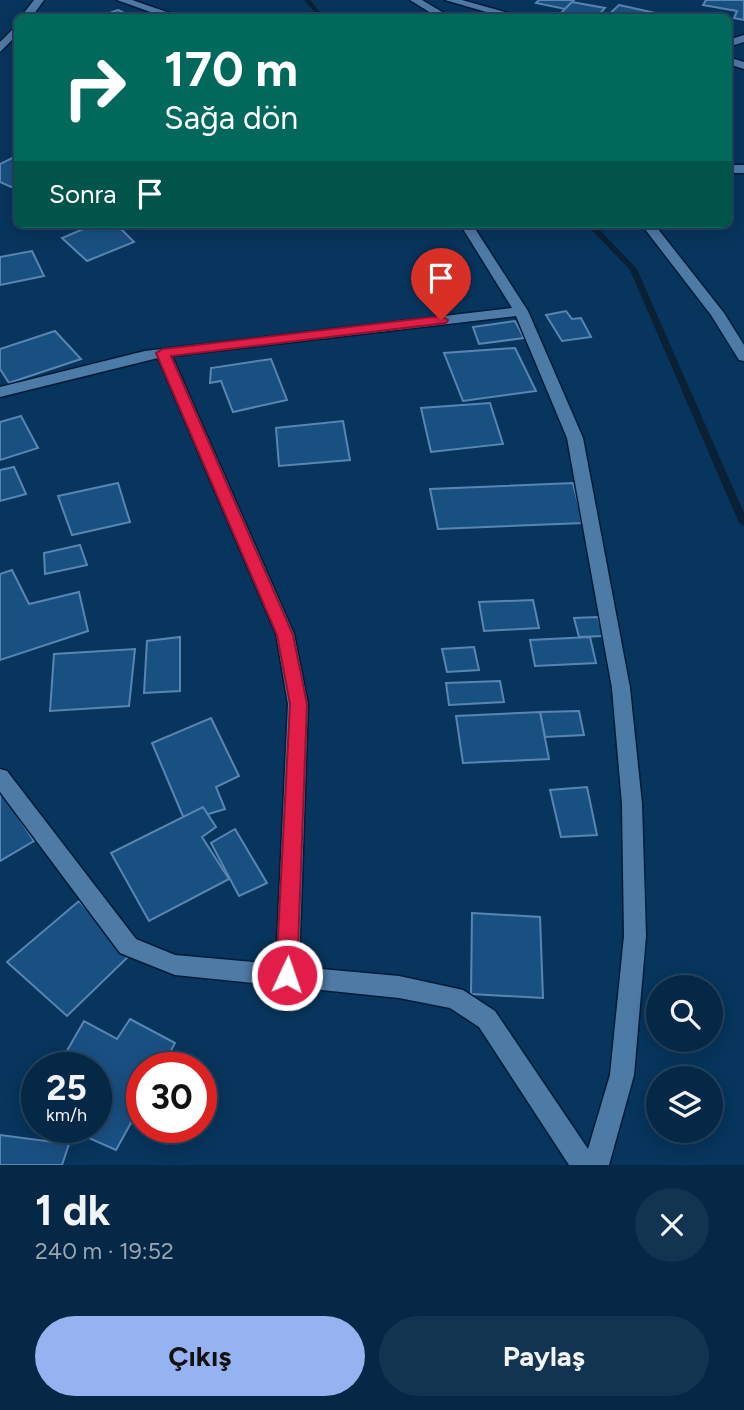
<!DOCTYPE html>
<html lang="tr">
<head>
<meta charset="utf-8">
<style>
  body { margin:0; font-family:Figtree,sans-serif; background:#133451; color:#f1f3f6; height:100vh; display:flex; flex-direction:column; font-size:26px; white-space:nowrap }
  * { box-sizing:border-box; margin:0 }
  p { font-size:23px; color:#97a6b3 }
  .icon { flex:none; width:38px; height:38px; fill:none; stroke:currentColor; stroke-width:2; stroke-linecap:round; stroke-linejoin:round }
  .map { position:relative; height:1165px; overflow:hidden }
  .details { display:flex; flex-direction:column; background:#052846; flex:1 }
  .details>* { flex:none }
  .top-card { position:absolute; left:14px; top:14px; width:718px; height:214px; border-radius:10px; box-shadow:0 4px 18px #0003,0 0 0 2px #26445f; background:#00695c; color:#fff; overflow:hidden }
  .buttons { position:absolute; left:646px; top:975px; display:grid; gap:14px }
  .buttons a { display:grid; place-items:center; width:77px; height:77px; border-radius:50%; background:#052846; box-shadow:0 4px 18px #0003,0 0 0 2px #26445f; font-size:35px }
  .speed { position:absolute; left:21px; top:1052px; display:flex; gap:14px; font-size:35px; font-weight:700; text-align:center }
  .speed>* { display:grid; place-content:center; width:91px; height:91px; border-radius:50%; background:#052846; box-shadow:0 4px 18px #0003,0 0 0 2px #26445f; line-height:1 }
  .speed small { font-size:18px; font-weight:400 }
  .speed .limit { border:10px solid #d22; background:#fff; color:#111 }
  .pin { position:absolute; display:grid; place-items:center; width:60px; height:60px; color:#fff; margin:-72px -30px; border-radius:50% 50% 50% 0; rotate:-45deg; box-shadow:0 0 7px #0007 }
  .pin .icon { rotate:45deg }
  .me { position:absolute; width:77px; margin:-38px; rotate:3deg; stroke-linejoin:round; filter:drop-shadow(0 0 5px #0008) }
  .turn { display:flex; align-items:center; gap:24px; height:147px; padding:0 35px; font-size:32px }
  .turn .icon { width:91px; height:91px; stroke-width:2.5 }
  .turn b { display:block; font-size:49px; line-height:60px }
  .then { display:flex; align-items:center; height:66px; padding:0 35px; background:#0003; gap:14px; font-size:26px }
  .round { display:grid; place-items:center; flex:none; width:74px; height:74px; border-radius:37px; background:#133451 }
  .summary { display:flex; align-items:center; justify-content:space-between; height:119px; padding:0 35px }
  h1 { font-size:42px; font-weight:700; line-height:52px }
  .button { display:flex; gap:14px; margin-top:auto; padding:14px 35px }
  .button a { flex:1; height:80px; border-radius:42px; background:#95b2f1; color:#111; font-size:28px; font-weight:700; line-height:80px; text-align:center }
  .button a+a { background:#133451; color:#f1f3f6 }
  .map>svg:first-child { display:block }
</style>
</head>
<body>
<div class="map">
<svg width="744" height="1165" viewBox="0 0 744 1165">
  <rect width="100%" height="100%" fill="#07355d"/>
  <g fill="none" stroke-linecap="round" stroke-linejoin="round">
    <g fill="#092035" fill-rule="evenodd">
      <polygon points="304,0 310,0 325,18 320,18"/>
      <polygon points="586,224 594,224 637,269 744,513 744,526 739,523 630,270"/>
    </g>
  </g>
  <g fill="#195082" stroke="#5985b3" stroke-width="2">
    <polygon points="539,0 574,0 565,9 536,3"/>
    <polygon points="706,0 744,0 744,20 734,18 737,11 703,5"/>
    <polygon points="572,2 605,8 596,18 561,13"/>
    <polygon points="619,5 678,18 605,18"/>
    <polygon points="118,10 134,18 95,18"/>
    <polygon points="18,155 18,184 11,187 0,182 0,164"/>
    <polygon points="95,224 116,224 134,242 87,261 62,238"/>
    <polygon points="32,251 44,276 0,285 0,257"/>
    <polygon points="566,311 572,319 581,318 591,337 562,341 546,315"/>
    <polygon points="515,321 524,338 479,344 473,327"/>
    <polygon points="55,331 81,359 9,383 0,369 0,349"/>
    <polygon points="515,348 536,391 463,401 444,353"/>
    <polygon points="271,359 287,400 233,412 221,381 210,383 211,368"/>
    <polygon points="490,403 503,444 431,452 421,408"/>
    <polygon points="21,416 38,448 0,460 0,422"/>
    <polygon points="343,421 350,460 279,466 276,428"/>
    <polygon points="14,467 26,494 0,501 0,470"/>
    <polygon points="118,483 130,522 72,535 58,496"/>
    <polygon points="573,483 583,523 438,529 430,489"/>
    <polygon points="80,545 87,565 45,574 44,553"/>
    <polygon points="12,570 29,604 79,592 88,631 0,660 0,574"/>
    <polygon points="533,600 539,628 484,631 479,602"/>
    <polygon points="598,617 603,636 579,637 574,618"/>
    <polygon points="180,637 180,691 144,693 147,641"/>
    <polygon points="590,637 596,663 535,666 530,640"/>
    <polygon points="474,647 479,670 447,672 442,649"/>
    <polygon points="135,649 129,706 50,711 54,654"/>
    <polygon points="500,681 504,702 449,705 446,683"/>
    <polygon points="579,711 584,735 545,737 540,712"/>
    <polygon points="540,712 549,759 463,763 456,716"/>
    <polygon points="211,718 239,776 216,787 225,809 185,821 152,743"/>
    <polygon points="587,787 597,835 561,837 550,790"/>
    <polygon points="3,794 34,841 0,861 0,796"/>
    <polygon points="203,807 216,827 202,837 229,879 149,921 111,853"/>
    <polygon points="235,829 267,883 239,896 211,843"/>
    <polygon points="79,901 131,954 67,1016 7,962"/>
    <polygon points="472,913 540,917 543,998 471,994"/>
    <polygon points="130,1019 175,1043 162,1068 142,1068 142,1103 116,1150 64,1127 96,1127 96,1068 57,1068 84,1021 117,1039"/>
    <polygon points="0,1135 69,1144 62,1165 0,1165"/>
  </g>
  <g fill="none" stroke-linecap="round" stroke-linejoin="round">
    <defs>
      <g id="minor">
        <polygon points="34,0 44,0 31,18 20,18"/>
        <polygon points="117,0 132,0 184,18 167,18"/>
        <polygon points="410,0 422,0 452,18 439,18"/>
        <polygon points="445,0 462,0 526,18 507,18"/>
        <polygon points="18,24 18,34 0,52 0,42"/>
        <polygon points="744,35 744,42 728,47 728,40"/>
        <polygon points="728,57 744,62 744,69 728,64"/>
        <rect x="728" y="165" width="16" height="8"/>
        <path d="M460,224H472L528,311L583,438L630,688L642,804L646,936L634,1075L609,1165H569L479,1027L450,1008L399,998L175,975L120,953L0,792V769L7,771L136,939L175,955L276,964L288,704L276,634L158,358L0,397V387L145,351L512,308ZM516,316L567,438L612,688L622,804L624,936L610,1075L588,1149L495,1011L463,990L399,976L299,967L308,704L294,634L172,356Z"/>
        <polygon points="641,224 654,224 724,313 744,345 744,361 739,360 711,315"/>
      </g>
    </defs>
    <use href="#minor" stroke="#001c39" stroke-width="3"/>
    <use href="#minor" fill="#4e7aa6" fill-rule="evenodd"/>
  </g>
  <polygon fill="#e11d48" stroke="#92132f" stroke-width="2" points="441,316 448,320 446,323 171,356 293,635 307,704 297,975 294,981 287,984 280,981 276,975 290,704 277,635 156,353 163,349"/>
</svg>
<div class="buttons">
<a><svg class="icon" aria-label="search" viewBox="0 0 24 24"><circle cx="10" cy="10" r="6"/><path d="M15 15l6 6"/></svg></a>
<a><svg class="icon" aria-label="layers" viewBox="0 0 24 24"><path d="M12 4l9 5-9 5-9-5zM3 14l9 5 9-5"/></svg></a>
</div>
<div class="speed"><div>25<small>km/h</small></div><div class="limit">30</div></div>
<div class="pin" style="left:441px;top:320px;background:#d93025"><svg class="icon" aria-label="arrive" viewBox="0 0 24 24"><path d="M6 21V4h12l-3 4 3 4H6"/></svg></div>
<svg class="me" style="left:287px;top:975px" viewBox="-20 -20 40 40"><circle r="17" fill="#e11d48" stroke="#fff" stroke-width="3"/><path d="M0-11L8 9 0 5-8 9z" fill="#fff"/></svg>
<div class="top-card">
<div class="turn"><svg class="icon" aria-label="right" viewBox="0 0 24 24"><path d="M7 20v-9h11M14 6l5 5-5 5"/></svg><div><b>170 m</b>Sağa dön</div></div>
<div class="then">Sonra<svg class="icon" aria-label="arrive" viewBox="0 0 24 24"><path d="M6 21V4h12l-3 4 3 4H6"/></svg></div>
</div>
</div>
<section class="details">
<div class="summary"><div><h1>1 dk</h1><p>240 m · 19:52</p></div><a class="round"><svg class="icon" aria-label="close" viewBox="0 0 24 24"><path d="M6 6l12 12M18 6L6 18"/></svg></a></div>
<div class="button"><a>Çıkış</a><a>Paylaş</a></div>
</section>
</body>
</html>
